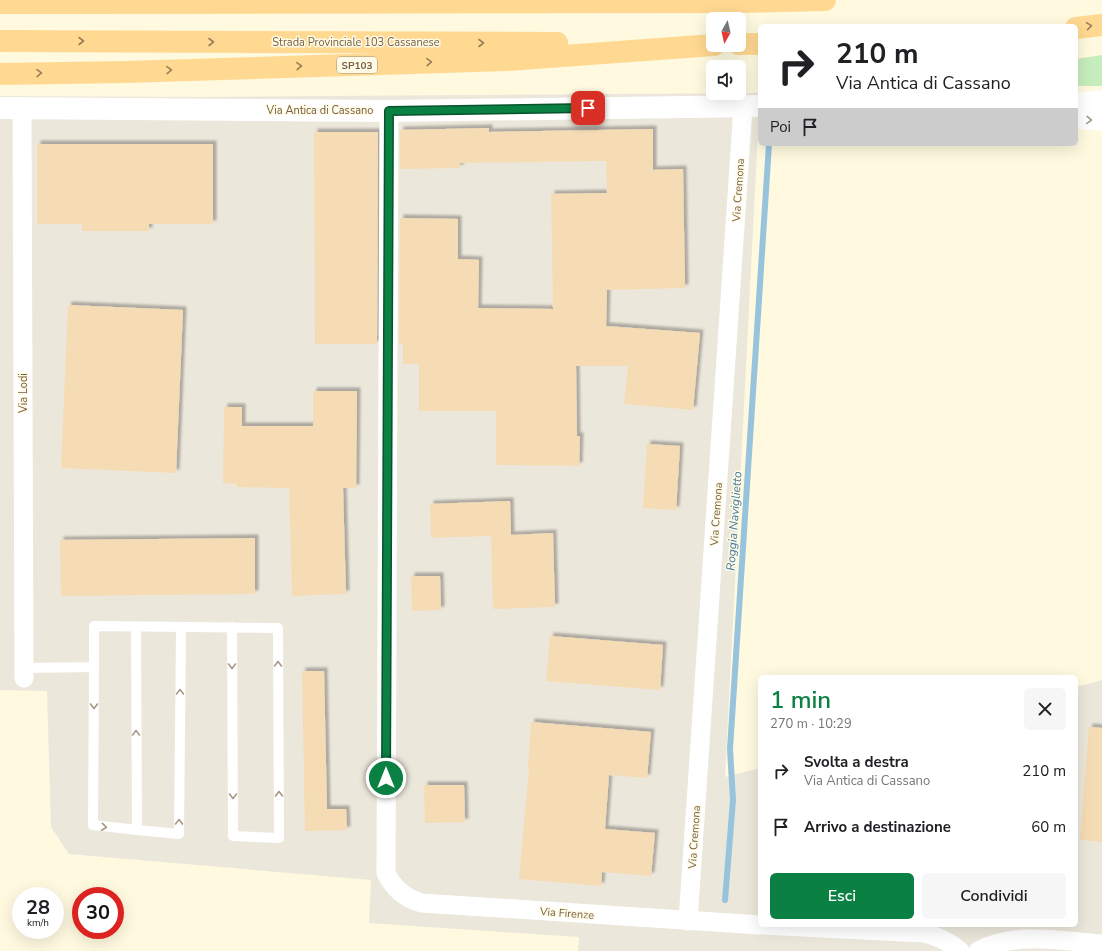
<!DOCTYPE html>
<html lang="it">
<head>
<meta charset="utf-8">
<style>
  body { margin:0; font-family:"Nunito Sans",sans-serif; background:#f6f6f6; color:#202124; height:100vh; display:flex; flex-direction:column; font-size:15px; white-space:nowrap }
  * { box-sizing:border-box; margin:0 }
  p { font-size:13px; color:#757577 }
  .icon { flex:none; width:22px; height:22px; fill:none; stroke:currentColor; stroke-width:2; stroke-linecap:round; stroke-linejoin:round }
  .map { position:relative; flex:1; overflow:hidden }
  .side { position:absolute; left:758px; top:675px; width:320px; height:252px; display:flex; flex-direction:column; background:#fff; border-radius:6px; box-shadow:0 4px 16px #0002 }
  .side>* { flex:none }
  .top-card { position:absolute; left:758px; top:24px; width:320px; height:122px; border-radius:6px; box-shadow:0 4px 16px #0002; background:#fff; color:#202124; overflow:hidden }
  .needle { width:26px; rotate:188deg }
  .controls { position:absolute; left:706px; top:12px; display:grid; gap:8px }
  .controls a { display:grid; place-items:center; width:40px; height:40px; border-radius:6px; background:#fff; box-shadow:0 4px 16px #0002; font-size:20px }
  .speed { position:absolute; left:12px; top:887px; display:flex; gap:8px; font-size:20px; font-weight:700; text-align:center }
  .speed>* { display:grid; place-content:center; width:52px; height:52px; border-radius:50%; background:#fff; box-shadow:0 4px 16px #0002; line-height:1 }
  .speed small { font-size:10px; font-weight:400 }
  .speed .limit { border:6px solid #d22; background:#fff; color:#111 }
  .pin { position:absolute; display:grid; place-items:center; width:34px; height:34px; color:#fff; margin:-17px; border-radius:8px; box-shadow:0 2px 6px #0006 }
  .me { position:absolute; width:44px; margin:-22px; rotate:0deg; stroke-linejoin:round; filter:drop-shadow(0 0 3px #0008) }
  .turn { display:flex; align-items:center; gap:14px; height:84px; padding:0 12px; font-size:18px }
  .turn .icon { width:52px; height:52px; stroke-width:2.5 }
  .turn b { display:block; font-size:28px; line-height:34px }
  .then { display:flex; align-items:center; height:38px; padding:0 12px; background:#0003; gap:8px; font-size:15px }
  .round { display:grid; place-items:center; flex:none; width:42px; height:42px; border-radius:6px; background:#f6f6f6 }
  .overview { display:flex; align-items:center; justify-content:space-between; height:68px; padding:0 12px }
  h1 { font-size:24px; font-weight:600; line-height:30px; color:#0b8043 }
  .cta { display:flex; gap:8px; margin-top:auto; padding:8px 12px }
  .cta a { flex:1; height:46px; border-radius:6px; background:#0b8043; color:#fff; font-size:16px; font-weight:600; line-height:46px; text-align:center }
  .cta a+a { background:#f6f6f6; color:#202124 }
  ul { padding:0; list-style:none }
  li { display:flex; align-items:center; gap:12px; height:56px; padding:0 12px }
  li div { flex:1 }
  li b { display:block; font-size:15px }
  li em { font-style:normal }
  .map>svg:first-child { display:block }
</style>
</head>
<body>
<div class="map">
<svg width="1102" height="951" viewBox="0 0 1102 951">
  <defs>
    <filter id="shadow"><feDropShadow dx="3.5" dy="-3.5" stdDeviation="1" flood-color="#0004"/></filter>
  </defs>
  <rect width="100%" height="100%" fill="#fef9df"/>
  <polygon fill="#ece7db" points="760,93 725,777 760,768 760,925 1076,925 1076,687 1102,680 1102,951 578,951 579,937 369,923 371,880 69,854 51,827 47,691 0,690 0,96 200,97"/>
  <polygon fill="#c6edbc" points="1102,55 1102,86 1076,86 1076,59"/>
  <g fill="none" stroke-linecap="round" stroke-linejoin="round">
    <polyline stroke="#97c3dc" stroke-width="6" points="725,900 733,800 730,749 769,144"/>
  </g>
  <g fill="#f6dcb4" filter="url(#shadow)">
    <polygon points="489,128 489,132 653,129 653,170 683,169 685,288 607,290 606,326 700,333 693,410 624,404 628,366 576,366 577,436 580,436 579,466 496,465 496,411 419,411 419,364 403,364 403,344 399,344 400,218 458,219 458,259 479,260 478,308 553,309 551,194 607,193 606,161 460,163 460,168 400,169 400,130"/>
    <polygon points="314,132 378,132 377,344 315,344"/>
    <polygon points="37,144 213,144 213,224 149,224 149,231 82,231 82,224 37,224"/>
    <polygon points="68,305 183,310 176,473 61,468"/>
    <polygon points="313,391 357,391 356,488 343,488 346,594 292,596 289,488 237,487 237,484 223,483 224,407 242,407 242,426 313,426"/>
    <polygon points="647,444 680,446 676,510 643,508"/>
    <polygon points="510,501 511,535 553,533 555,607 493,609 491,536 431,538 430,504"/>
    <polygon points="255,538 255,594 61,596 60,540"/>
    <polygon points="411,576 440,576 441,610 412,611"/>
    <polygon points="550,636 663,645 660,690 546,681"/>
    <polygon points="302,671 324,671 327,809 346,809 347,830 305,831"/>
    <polygon points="531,722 651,732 647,778 609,775 605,829 655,833 651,876 602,872 601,886 519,879 529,768 528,768"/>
    <polygon points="1089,727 1102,728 1102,842 1080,840"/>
    <polygon points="424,785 464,785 465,822 425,823"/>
  </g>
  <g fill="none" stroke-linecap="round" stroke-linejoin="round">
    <g stroke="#fff" stroke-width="10">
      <polyline points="94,667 93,825 137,830 136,627"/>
      <path d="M24,668L94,667V626C155,627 216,627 278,628L279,838L233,836L232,627"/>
      <polyline points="137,830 179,834 181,627"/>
    </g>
    <g stroke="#fff" stroke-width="19">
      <polyline points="22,108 24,678"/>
      <path d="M389,111L386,873C394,889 405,899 422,903L760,925"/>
      <polyline points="1076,118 1083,120 1102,121"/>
      <polyline points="688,921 743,107"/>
      <path d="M763,925L923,933C937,936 949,941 960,951"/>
      <path d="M978,951C1015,931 1062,941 1102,944"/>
    </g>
    <g stroke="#fff" stroke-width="22">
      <polyline points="1076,103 1102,102"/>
      <polyline points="0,108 389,111 760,106"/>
    </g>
    <g stroke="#ffd992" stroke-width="22">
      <polyline points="0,3 741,2 825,0"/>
      <polyline points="1076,28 1102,25"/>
      <polyline points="0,41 557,43"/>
      <polyline points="739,44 760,44"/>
      <polyline points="0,74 125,72 507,60 714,45"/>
    </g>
  </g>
  <defs><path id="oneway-chevron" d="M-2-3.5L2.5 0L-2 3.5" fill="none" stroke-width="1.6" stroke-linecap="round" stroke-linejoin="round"/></defs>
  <g stroke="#997f58">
    <use href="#oneway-chevron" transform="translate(1089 26) rotate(-8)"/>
    <use href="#oneway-chevron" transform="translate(81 41)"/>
    <use href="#oneway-chevron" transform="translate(211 42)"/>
    <use href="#oneway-chevron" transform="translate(481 43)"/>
    <use href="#oneway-chevron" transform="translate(429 62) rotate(-2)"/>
    <use href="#oneway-chevron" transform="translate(299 66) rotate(-2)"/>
    <use href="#oneway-chevron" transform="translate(169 70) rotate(-2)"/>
    <use href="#oneway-chevron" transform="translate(39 73) rotate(-1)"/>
  </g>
  <g stroke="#a79885">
    <use href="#oneway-chevron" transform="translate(1089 120) rotate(2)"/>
    <use href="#oneway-chevron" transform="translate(278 664) rotate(-90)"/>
    <use href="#oneway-chevron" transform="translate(232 666) rotate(90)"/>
    <use href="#oneway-chevron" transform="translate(180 692) rotate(-89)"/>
    <use href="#oneway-chevron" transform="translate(94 706) rotate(90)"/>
    <use href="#oneway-chevron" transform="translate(136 733) rotate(-90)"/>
    <use href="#oneway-chevron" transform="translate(279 794) rotate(-90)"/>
    <use href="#oneway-chevron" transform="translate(233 796) rotate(90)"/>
    <use href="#oneway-chevron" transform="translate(179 822) rotate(-89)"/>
    <use href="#oneway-chevron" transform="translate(104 827) rotate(6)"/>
  </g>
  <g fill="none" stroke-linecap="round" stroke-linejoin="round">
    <defs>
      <polyline id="route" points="386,778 389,111 588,108"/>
    </defs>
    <use href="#route" stroke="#07532c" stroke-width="10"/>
    <use href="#route" stroke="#0b8043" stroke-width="7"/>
  </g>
  <g text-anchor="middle" stroke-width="3" stroke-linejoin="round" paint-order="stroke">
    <rect fill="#fffbe7" stroke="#a08f75" stroke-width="1" x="337" y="57" width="40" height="16" rx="3"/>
    <g font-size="10" font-weight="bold" fill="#776144">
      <text x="357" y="69">SP103</text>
    </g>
    <g font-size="11" fill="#776144" stroke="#fffbe7">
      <text x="356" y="46">Strada Provinciale 103 Cassanese</text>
      <text x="320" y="114">Via Antica di Cassano</text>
      <text transform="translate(738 190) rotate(-86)" y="4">Via Cremona</text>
      <text transform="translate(23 393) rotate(-90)" y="4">Via Lodi</text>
      <text transform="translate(716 514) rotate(-86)" y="4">Via Cremona</text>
      <text transform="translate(694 837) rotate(-86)" y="4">Via Cremona</text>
      <text transform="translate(567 913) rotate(4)" y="4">Via Firenze</text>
    </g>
    <g font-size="12" font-style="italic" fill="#40799c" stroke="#fffbe7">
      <text transform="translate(734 521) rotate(-86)" y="4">Roggia Naviglietto</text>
    </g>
  </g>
</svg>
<div class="controls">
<a><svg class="needle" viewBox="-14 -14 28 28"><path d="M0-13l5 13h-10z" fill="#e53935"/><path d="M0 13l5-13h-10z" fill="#757577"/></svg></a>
<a><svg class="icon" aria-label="sound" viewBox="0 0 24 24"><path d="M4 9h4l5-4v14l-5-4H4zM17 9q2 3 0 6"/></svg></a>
</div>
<div class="speed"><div>28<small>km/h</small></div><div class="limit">30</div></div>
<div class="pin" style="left:588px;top:108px;background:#d93025"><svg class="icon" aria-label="arrive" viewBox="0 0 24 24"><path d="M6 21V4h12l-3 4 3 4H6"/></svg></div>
<svg class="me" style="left:386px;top:778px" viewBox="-20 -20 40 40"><circle r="17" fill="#0b8043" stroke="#fff" stroke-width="3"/><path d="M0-11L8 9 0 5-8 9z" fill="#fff"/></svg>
<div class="top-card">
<div class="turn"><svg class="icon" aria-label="right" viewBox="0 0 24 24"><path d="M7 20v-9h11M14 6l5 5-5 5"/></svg><div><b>210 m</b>Via Antica di Cassano</div></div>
<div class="then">Poi<svg class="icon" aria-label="arrive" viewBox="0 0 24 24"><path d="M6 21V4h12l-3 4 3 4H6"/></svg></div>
</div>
<section class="side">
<div class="overview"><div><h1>1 min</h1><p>270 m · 10:29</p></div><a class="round"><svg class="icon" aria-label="close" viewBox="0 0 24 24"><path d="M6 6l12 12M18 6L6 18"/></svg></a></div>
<ul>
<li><svg class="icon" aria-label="right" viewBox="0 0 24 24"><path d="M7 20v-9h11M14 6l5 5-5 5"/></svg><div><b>Svolta a destra</b><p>Via Antica di Cassano</p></div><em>210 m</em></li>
<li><svg class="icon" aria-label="arrive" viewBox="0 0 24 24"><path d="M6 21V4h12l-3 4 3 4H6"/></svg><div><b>Arrivo a destinazione</b></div><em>60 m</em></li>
</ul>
<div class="cta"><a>Esci</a><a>Condividi</a></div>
</section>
</div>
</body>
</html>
